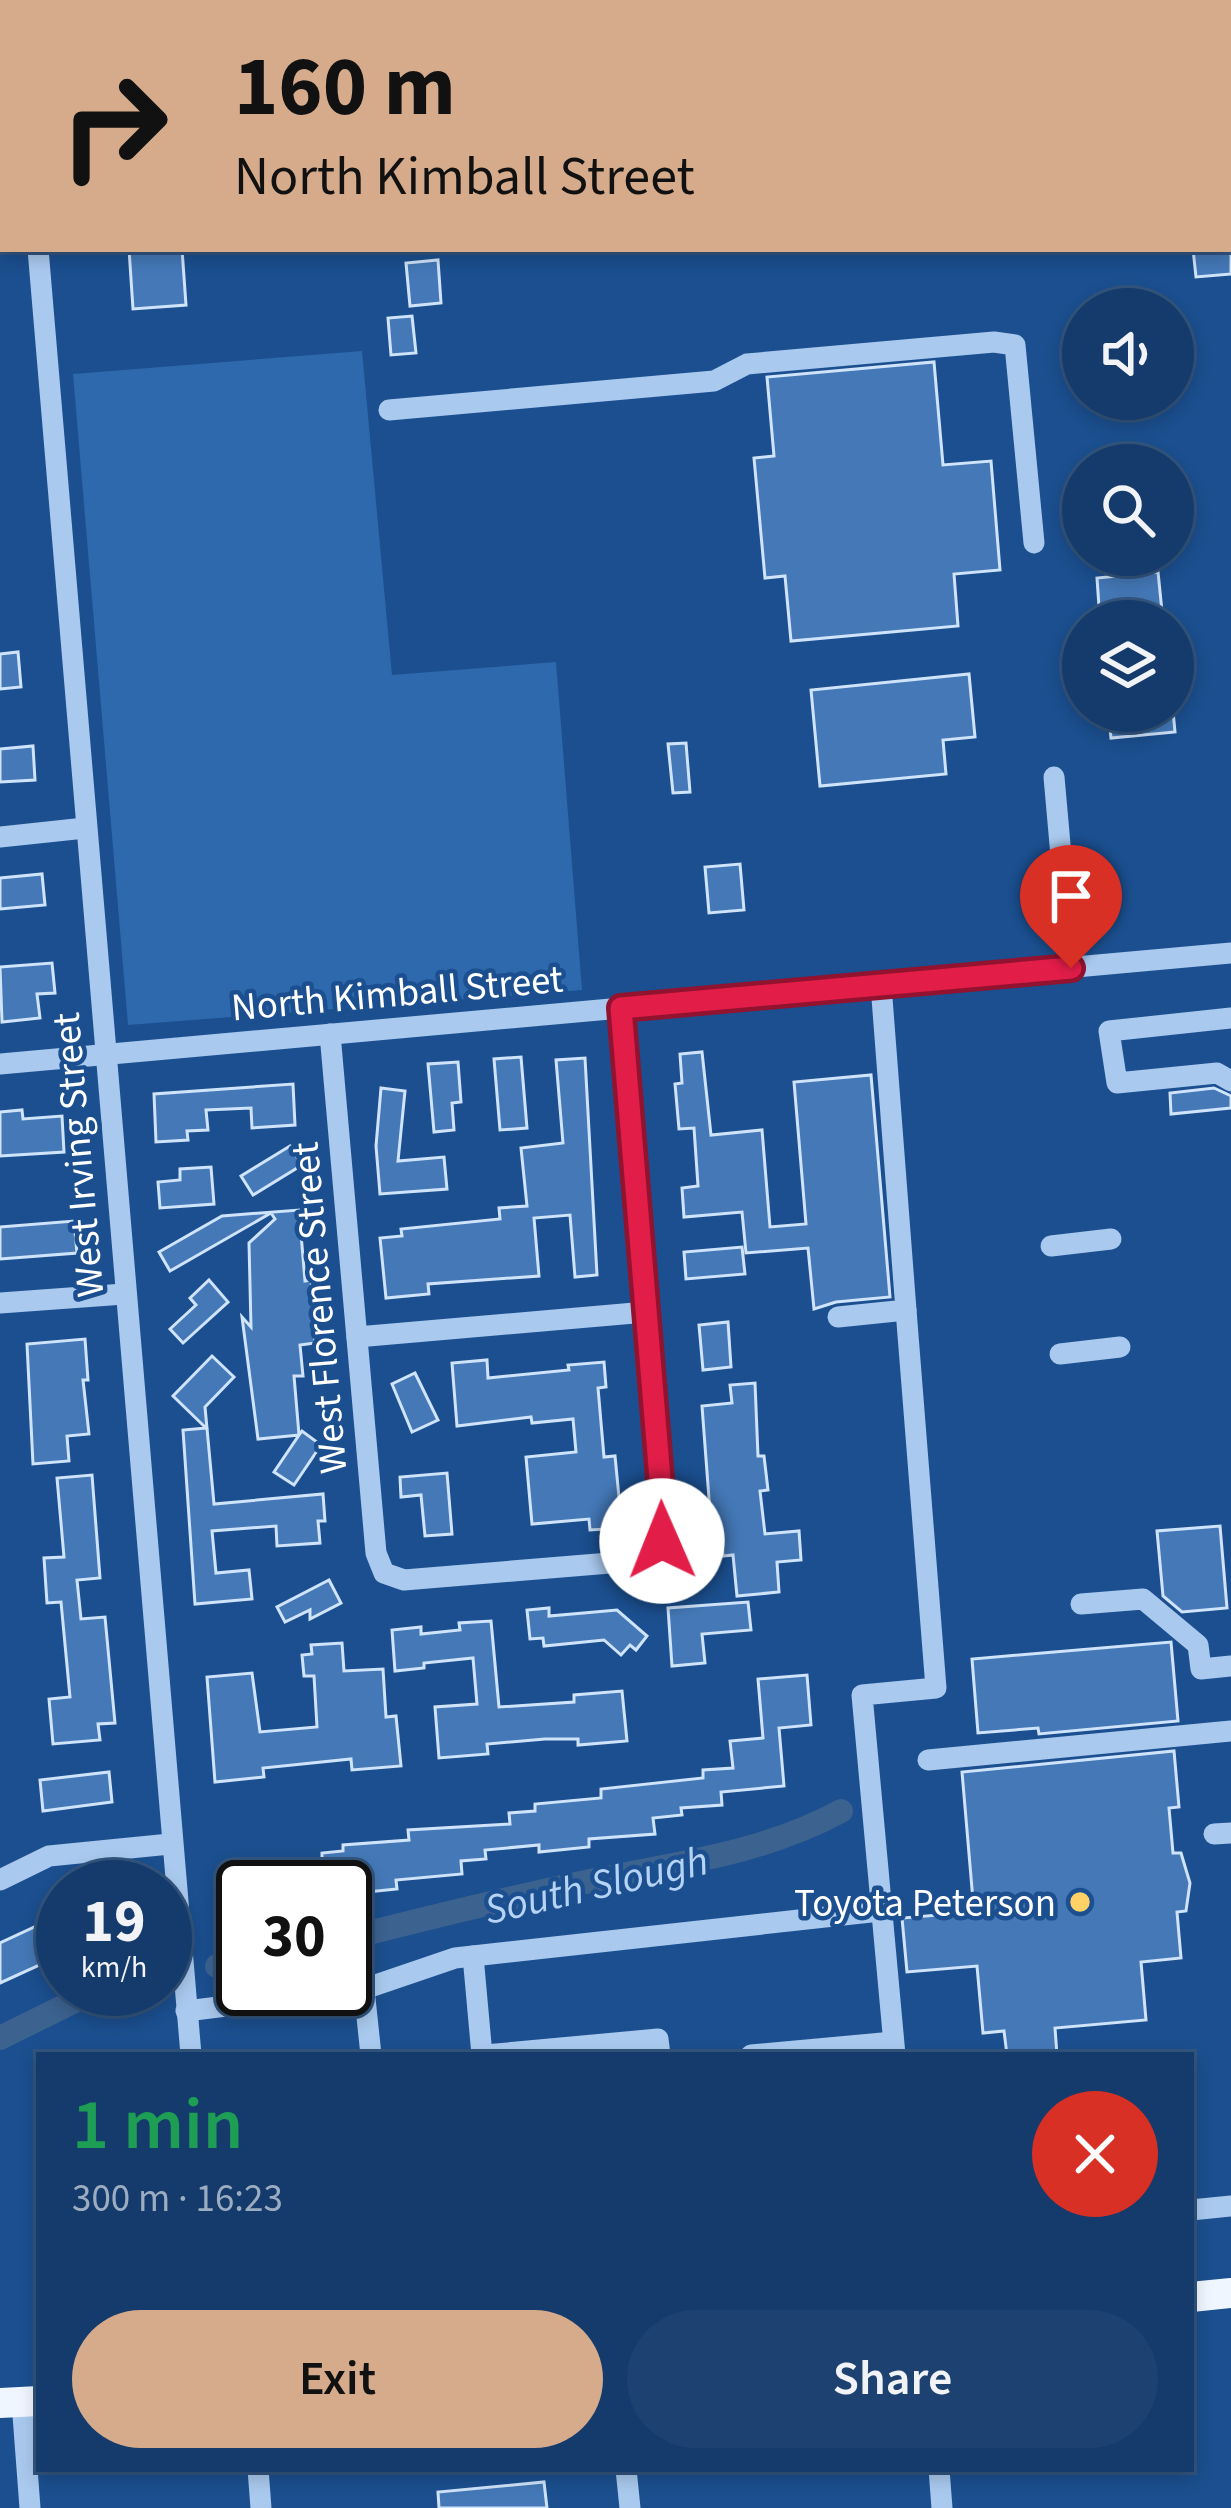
<!DOCTYPE html>
<html lang="en">
<head>
<meta charset="utf-8">
<style>
  body { margin:0; font-family:"Source Sans 3",sans-serif; background:#1d4271; color:#f1f3f6; height:100vh; display:flex; flex-direction:column; font-size:45px; white-space:nowrap }
  * { box-sizing:border-box; margin:0 }
  p { font-size:39px; color:#9dadc1 }
  .icon { flex:none; width:66px; height:66px; fill:none; stroke:currentColor; stroke-width:2; stroke-linecap:round; stroke-linejoin:round }
  .map { position:relative; flex:1; overflow:hidden }
  .sheet { position:absolute; left:36px; top:2052px; width:1158px; height:420px; display:flex; flex-direction:column; background:#143b6b; border-radius:0px; box-shadow:0 6px 18px #0003,0 0 0 3px #33557e }
  .sheet>* { flex:none }
  .banner { position:absolute; left:0px; top:0px; width:1233px; height:252px; box-shadow:0 6px 18px #0003,0 0 0 3px #33557e; background:#d6ab8b; color:#111; overflow:hidden }
  .buttons { position:absolute; left:1062px; top:288px; display:grid; gap:24px }
  .buttons a { display:grid; place-items:center; width:132px; height:132px; border-radius:50%; background:#143b6b; box-shadow:0 6px 18px #0003,0 0 0 3px #33557e; font-size:60px }
  .speed { position:absolute; left:36px; top:1860px; display:flex; gap:24px; font-size:60px; font-weight:700; text-align:center }
  .speed>* { display:grid; place-content:center; width:156px; height:156px; border-radius:50%; background:#143b6b; box-shadow:0 6px 18px #0003,0 0 0 3px #33557e; line-height:1 }
  .speed small { font-size:30px; font-weight:400 }
  .speed .limit { border:6px solid #111; border-radius:18px; background:#fff; color:#111 }
  .pin { position:absolute; display:grid; place-items:center; width:102px; height:102px; color:#fff; margin:-123px -51px; border-radius:50% 50% 50% 0; rotate:-45deg; box-shadow:0 0 12px #0007 }
  .pin .icon { rotate:45deg }
  .me { position:absolute; width:132px; margin:-66px; rotate:359deg; stroke-linejoin:round; filter:drop-shadow(0 0 9px #0008) }
  .turn { display:flex; align-items:center; gap:42px; height:252px; padding:0 36px; font-size:54px }
  .turn .icon { width:156px; height:156px; stroke-width:2.5 }
  .turn b { display:block; font-size:84px; line-height:102px }
  .round { display:grid; place-items:center; flex:none; width:126px; height:126px; border-radius:63px; background:#1d4271 }
  .headline { display:flex; align-items:center; justify-content:space-between; height:204px; padding:0 36px }
  h1 { font-size:72px; font-weight:600; line-height:90px; color:#1e9e55 }
  .action { display:flex; gap:24px; margin-top:auto; padding:24px 36px }
  .action a { flex:1; height:138px; border-radius:72px; background:#d6ab8b; color:#111; font-size:48px; font-weight:600; line-height:138px; text-align:center }
  .action a+a { background:#1d4271; color:#f1f3f6 }
  .map>svg:first-child { display:block }
</style>
</head>
<body>
<div class="map">
<svg width="1231" height="2508" viewBox="0 0 1231 2508">
  <rect width="100%" height="100%" fill="#1b4f8f"/>
  <polygon fill="#2e69ad" points="362,351 392,675 556,662 582,990 128,1025 73,374"/>
  <g fill="none" stroke-linecap="round" stroke-linejoin="round">
    <g stroke="#3c6290" stroke-width="24">
      <path d="M345,1939C427,1918 512,1897 595,1880C679,1863 764,1853 841,1811"/>
      <polyline points="217,1966 243,1961"/>
      <polyline points="0,2038 99,1989"/>
    </g>
  </g>
  <g fill="#4478b7" stroke="#cfe3fa" stroke-width="3">
    <polygon points="129,249 182,249 186,305 133,309"/>
    <polygon points="1193,249 1231,249 1231,274 1196,277"/>
    <polygon points="438,260 441,303 410,306 406,263"/>
    <polygon points="412,316 416,353 391,355 388,318"/>
    <polygon points="934,362 943,465 991,461 1000,570 954,574 958,626 791,641 785,576 765,578 754,458 774,456 767,377"/>
    <polygon points="1158,572 1163,621 1100,621 1097,578"/>
    <polygon points="18,652 21,687 0,689 0,654"/>
    <polygon points="969,674 975,737 943,740 946,774 820,786 811,690"/>
    <polygon points="1108,711 1173,711 1175,732 1111,738"/>
    <polygon points="686,743 690,792 673,793 668,744"/>
    <polygon points="33,746 35,780 0,782 0,749"/>
    <polygon points="740,864 744,910 709,913 705,867"/>
    <polygon points="42,874 45,905 0,909 0,878"/>
    <polygon points="52,963 55,993 37,994 40,1018 2,1022 0,967"/>
    <polygon points="702,1052 711,1135 762,1130 770,1227 806,1224 794,1082 871,1075 890,1297 836,1302 814,1309 808,1248 746,1253 742,1212 684,1217 682,1188 698,1186 694,1128 679,1129 675,1084 682,1083 680,1054"/>
    <polygon points="521,1057 527,1128 500,1130 494,1059"/>
    <polygon points="585,1058 597,1275 575,1277 570,1215 534,1218 539,1276 428,1284 429,1294 386,1298 380,1238 402,1236 401,1229 500,1219 499,1208 527,1206 521,1148 563,1143 556,1060"/>
    <polygon points="458,1062 461,1102 452,1103 454,1130 434,1132 428,1064"/>
    <polygon points="293,1084 295,1125 252,1128 251,1108 206,1110 208,1130 187,1131 188,1140 156,1142 154,1094"/>
    <polygon points="381,1088 405,1091 398,1161 444,1157 447,1189 380,1194 376,1146"/>
    <polygon points="1214,1088 1231,1096 1231,1108 1171,1114 1170,1093"/>
    <polygon points="22,1110 23,1119 62,1116 64,1152 0,1156 0,1112"/>
    <polygon points="290,1146 302,1165 253,1195 241,1176"/>
    <polygon points="211,1167 214,1204 160,1208 158,1182 180,1180 180,1169"/>
    <polygon points="299,1210 305,1281 311,1280 315,1343 300,1345 303,1376 294,1376 299,1435 302,1431 321,1445 294,1485 274,1472 299,1435 258,1439 242,1317 251,1327 249,1243 275,1219 271,1213 170,1271 159,1252 222,1216"/>
    <polygon points="74,1221 77,1253 0,1259 0,1227"/>
    <polygon points="742,1247 745,1274 686,1279 684,1252"/>
    <polygon points="209,1280 228,1302 183,1343 170,1329 196,1305 190,1298"/>
    <polygon points="728,1322 731,1367 703,1370 699,1325"/>
    <polygon points="85,1339 88,1380 83,1380 89,1434 67,1436 69,1461 33,1464 27,1344"/>
    <polygon points="212,1356 234,1377 205,1407 214,1504 323,1494 325,1521 318,1521 320,1543 277,1546 276,1526 212,1531 216,1573 249,1570 252,1599 195,1604 183,1430 206,1428 173,1396"/>
    <polygon points="487,1360 488,1378 569,1370 568,1365 604,1362 606,1387 598,1388 604,1457 615,1456 622,1528 590,1530 589,1519 532,1524 526,1457 576,1452 573,1419 532,1423 531,1417 457,1426 452,1363"/>
    <polygon points="415,1373 438,1420 412,1432 392,1384"/>
    <polygon points="755,1383 758,1456 764,1456 768,1490 760,1491 765,1534 799,1531 801,1560 777,1562 779,1592 737,1596 733,1555 723,1556 720,1524 711,1525 702,1406 732,1403 730,1385"/>
    <polygon points="447,1473 452,1534 425,1536 421,1495 401,1497 400,1477"/>
    <polygon points="92,1475 100,1578 77,1580 81,1619 105,1617 115,1723 98,1724 100,1740 53,1744 49,1699 70,1697 61,1602 47,1603 44,1558 64,1557 57,1478"/>
    <polygon points="1220,1526 1227,1608 1182,1612 1163,1596 1157,1531"/>
    <polygon points="329,1580 341,1603 310,1619 310,1610 285,1622 277,1607"/>
    <polygon points="748,1602 751,1630 702,1634 705,1663 672,1666 668,1608"/>
    <polygon points="549,1608 549,1616 617,1610 647,1636 636,1650 630,1645 621,1655 604,1640 544,1646 543,1638 530,1639 527,1610"/>
    <polygon points="491,1621 499,1707 574,1702 574,1695 622,1691 627,1741 578,1745 578,1739 545,1739 487,1744 488,1754 439,1758 435,1707 477,1704 473,1658 424,1663 424,1668 395,1671 392,1630 421,1627 421,1634 460,1630 459,1623"/>
    <polygon points="1171,1642 1178,1721 1039,1734 1038,1728 978,1733 972,1659"/>
    <polygon points="342,1643 344,1671 383,1669 386,1717 396,1716 401,1766 352,1770 351,1759 263,1768 264,1777 215,1782 207,1677 252,1673 260,1732 317,1727 314,1676 304,1676 302,1655 312,1654 311,1645"/>
    <polygon points="807,1675 811,1725 779,1728 784,1786 721,1792 722,1805 681,1808 682,1815 653,1818 655,1834 589,1839 589,1847 539,1852 539,1845 485,1850 486,1859 461,1861 462,1874 396,1880 397,1889 347,1894 347,1887 243,1887 243,1919 221,1921 217,1871 322,1862 322,1853 343,1851 343,1845 409,1840 408,1830 510,1824 509,1813 535,1811 535,1804 601,1798 601,1789 703,1778 703,1770 733,1768 730,1741 763,1738 758,1679"/>
    <polygon points="1174,1751 1179,1807 1169,1808 1173,1853 1181,1853 1190,1883 1186,1911 1177,1912 1181,1958 1141,1962 1146,2020 1055,2028 1057,2055 1007,2055 1004,2031 983,2033 977,1966 907,1972 902,1918 974,1912 962,1772"/>
    <polygon points="109,1772 112,1802 43,1811 40,1780"/>
    <polygon points="43,1923 59,1956 0,1983 0,1943"/>
    <polygon points="544,2482 547,2508 439,2508 438,2492"/>
  </g>
  <g fill="none" stroke-linecap="round" stroke-linejoin="round">
    <g stroke="#a9c9ee" stroke-width="21">
      <polyline points="17,0 17,3"/>
      <polyline points="38,249 191,2055"/>
      <polyline points="389,410 714,381 747,364 994,342 1015,345 1034,543"/>
      <polyline points="1054,777 1071,968"/>
      <polyline points="0,837 85,828"/>
      <polyline points="1231,1018 1109,1031 1117,1083 1217,1073 1231,1081"/>
      <polyline points="330,1034 376,1553 384,1573 404,1580 634,1561 656,1552 664,1527 621,1008"/>
      <polyline points="0,1064 1231,953"/>
      <polyline points="1051,1246 1111,1239"/>
      <polyline points="0,1303 124,1294"/>
      <polyline points="838,1317 906,1310 881,985"/>
      <polyline points="357,1337 646,1312"/>
      <polyline points="1060,1354 1120,1347"/>
      <polyline points="1081,1604 1143,1599 1198,1645 1201,1669 1231,1666"/>
      <polyline points="928,1760 1231,1731"/>
      <polyline points="1214,1834 1231,1833"/>
      <polyline points="0,1880 49,1856 170,1844"/>
      <polyline points="473,1956 482,2055"/>
      <polyline points="364,1989 455,1958 880,1911"/>
      <polyline points="186,2011 364,1989 371,2055"/>
      <polyline points="485,2055 658,2039 660,2055"/>
      <polyline points="751,2055 893,2042"/>
      <polyline points="895,2055 862,1695 936,1688 906,1310"/>
      <polyline points="1191,2210 1231,2206"/>
      <polyline points="22,2402 30,2508"/>
      <polyline points="258,2469 261,2508"/>
      <polyline points="626,2469 630,2508"/>
      <polyline points="939,2469 942,2508"/>
    </g>
    <g stroke="#f0f6ff" stroke-width="30">
      <polyline points="1191,2297 1231,2293"/>
      <polyline points="0,2403 39,2401"/>
    </g>
  </g>
  <g fill="none" stroke-linecap="round" stroke-linejoin="round">
    <defs>
      <polyline id="route" points="662,1541 664,1527 621,1008 1071,968"/>
    </defs>
    <use href="#route" stroke="#92132f" stroke-width="30"/>
    <use href="#route" stroke="#e11d48" stroke-width="21"/>
  </g>
  <circle fill="#ffd166" stroke="#1b4f8f" stroke-width="4.5" cx="1080" cy="1902" r="12"/>
  <g text-anchor="middle" stroke-width="9" stroke-linejoin="round" paint-order="stroke">
    <g font-size="39" fill="#fff" stroke="#1b4f8f">
      <text transform="translate(397 992) rotate(-5)" y="14">North Kimball Street</text>
      <text transform="translate(77 1155) rotate(-95)" y="14">West Irving Street</text>
      <text transform="translate(318 1308) rotate(-95)" y="14">West Florence Street</text>
    </g>
    <g font-size="39" fill="#fff" stroke="#1b4f8f" text-anchor="end">
      <text x="1056" y="1916">Toyota Peterson</text>
    </g>
    <g font-size="42" font-style="italic" fill="#b5d3f5" stroke="#1b4f8f">
      <text transform="translate(596 1884) rotate(-13)" y="15">South Slough</text>
    </g>
  </g>
</svg>
<div class="buttons">
<a><svg class="icon" aria-label="sound" viewBox="0 0 24 24"><path d="M4 9h4l5-4v14l-5-4H4zM17 9q2 3 0 6"/></svg></a>
<a><svg class="icon" aria-label="search" viewBox="0 0 24 24"><circle cx="10" cy="10" r="6"/><path d="M15 15l6 6"/></svg></a>
<a><svg class="icon" aria-label="layers" viewBox="0 0 24 24"><path d="M12 4l9 5-9 5-9-5zM3 14l9 5 9-5"/></svg></a>
</div>
<div class="speed"><div>19<small>km/h</small></div><div class="limit">30</div></div>
<div class="pin" style="left:1071px;top:968px;background:#d93025"><svg class="icon" aria-label="arrive" viewBox="0 0 24 24"><path d="M6 21V4h12l-3 4 3 4H6"/></svg></div>
<svg class="me" style="left:662px;top:1541px" viewBox="-20 -20 40 40"><circle r="19" fill="#fff"/><path d="M0-13L10 11 0 6-10 11z" fill="#e11d48"/></svg>
<div class="banner">
<div class="turn"><svg class="icon" aria-label="right" viewBox="0 0 24 24"><path d="M7 20v-9h11M14 6l5 5-5 5"/></svg><div><b>160 m</b>North Kimball Street</div></div>
</div>
<section class="sheet">
<div class="headline"><div><h1>1 min</h1><p>300 m · 16:23</p></div><a class="round" style="background:#d93025;color:#fff"><svg class="icon" aria-label="close" viewBox="0 0 24 24"><path d="M6 6l12 12M18 6L6 18"/></svg></a></div>
<div class="action"><a>Exit</a><a>Share</a></div>
</section>
</div>
</body>
</html>
